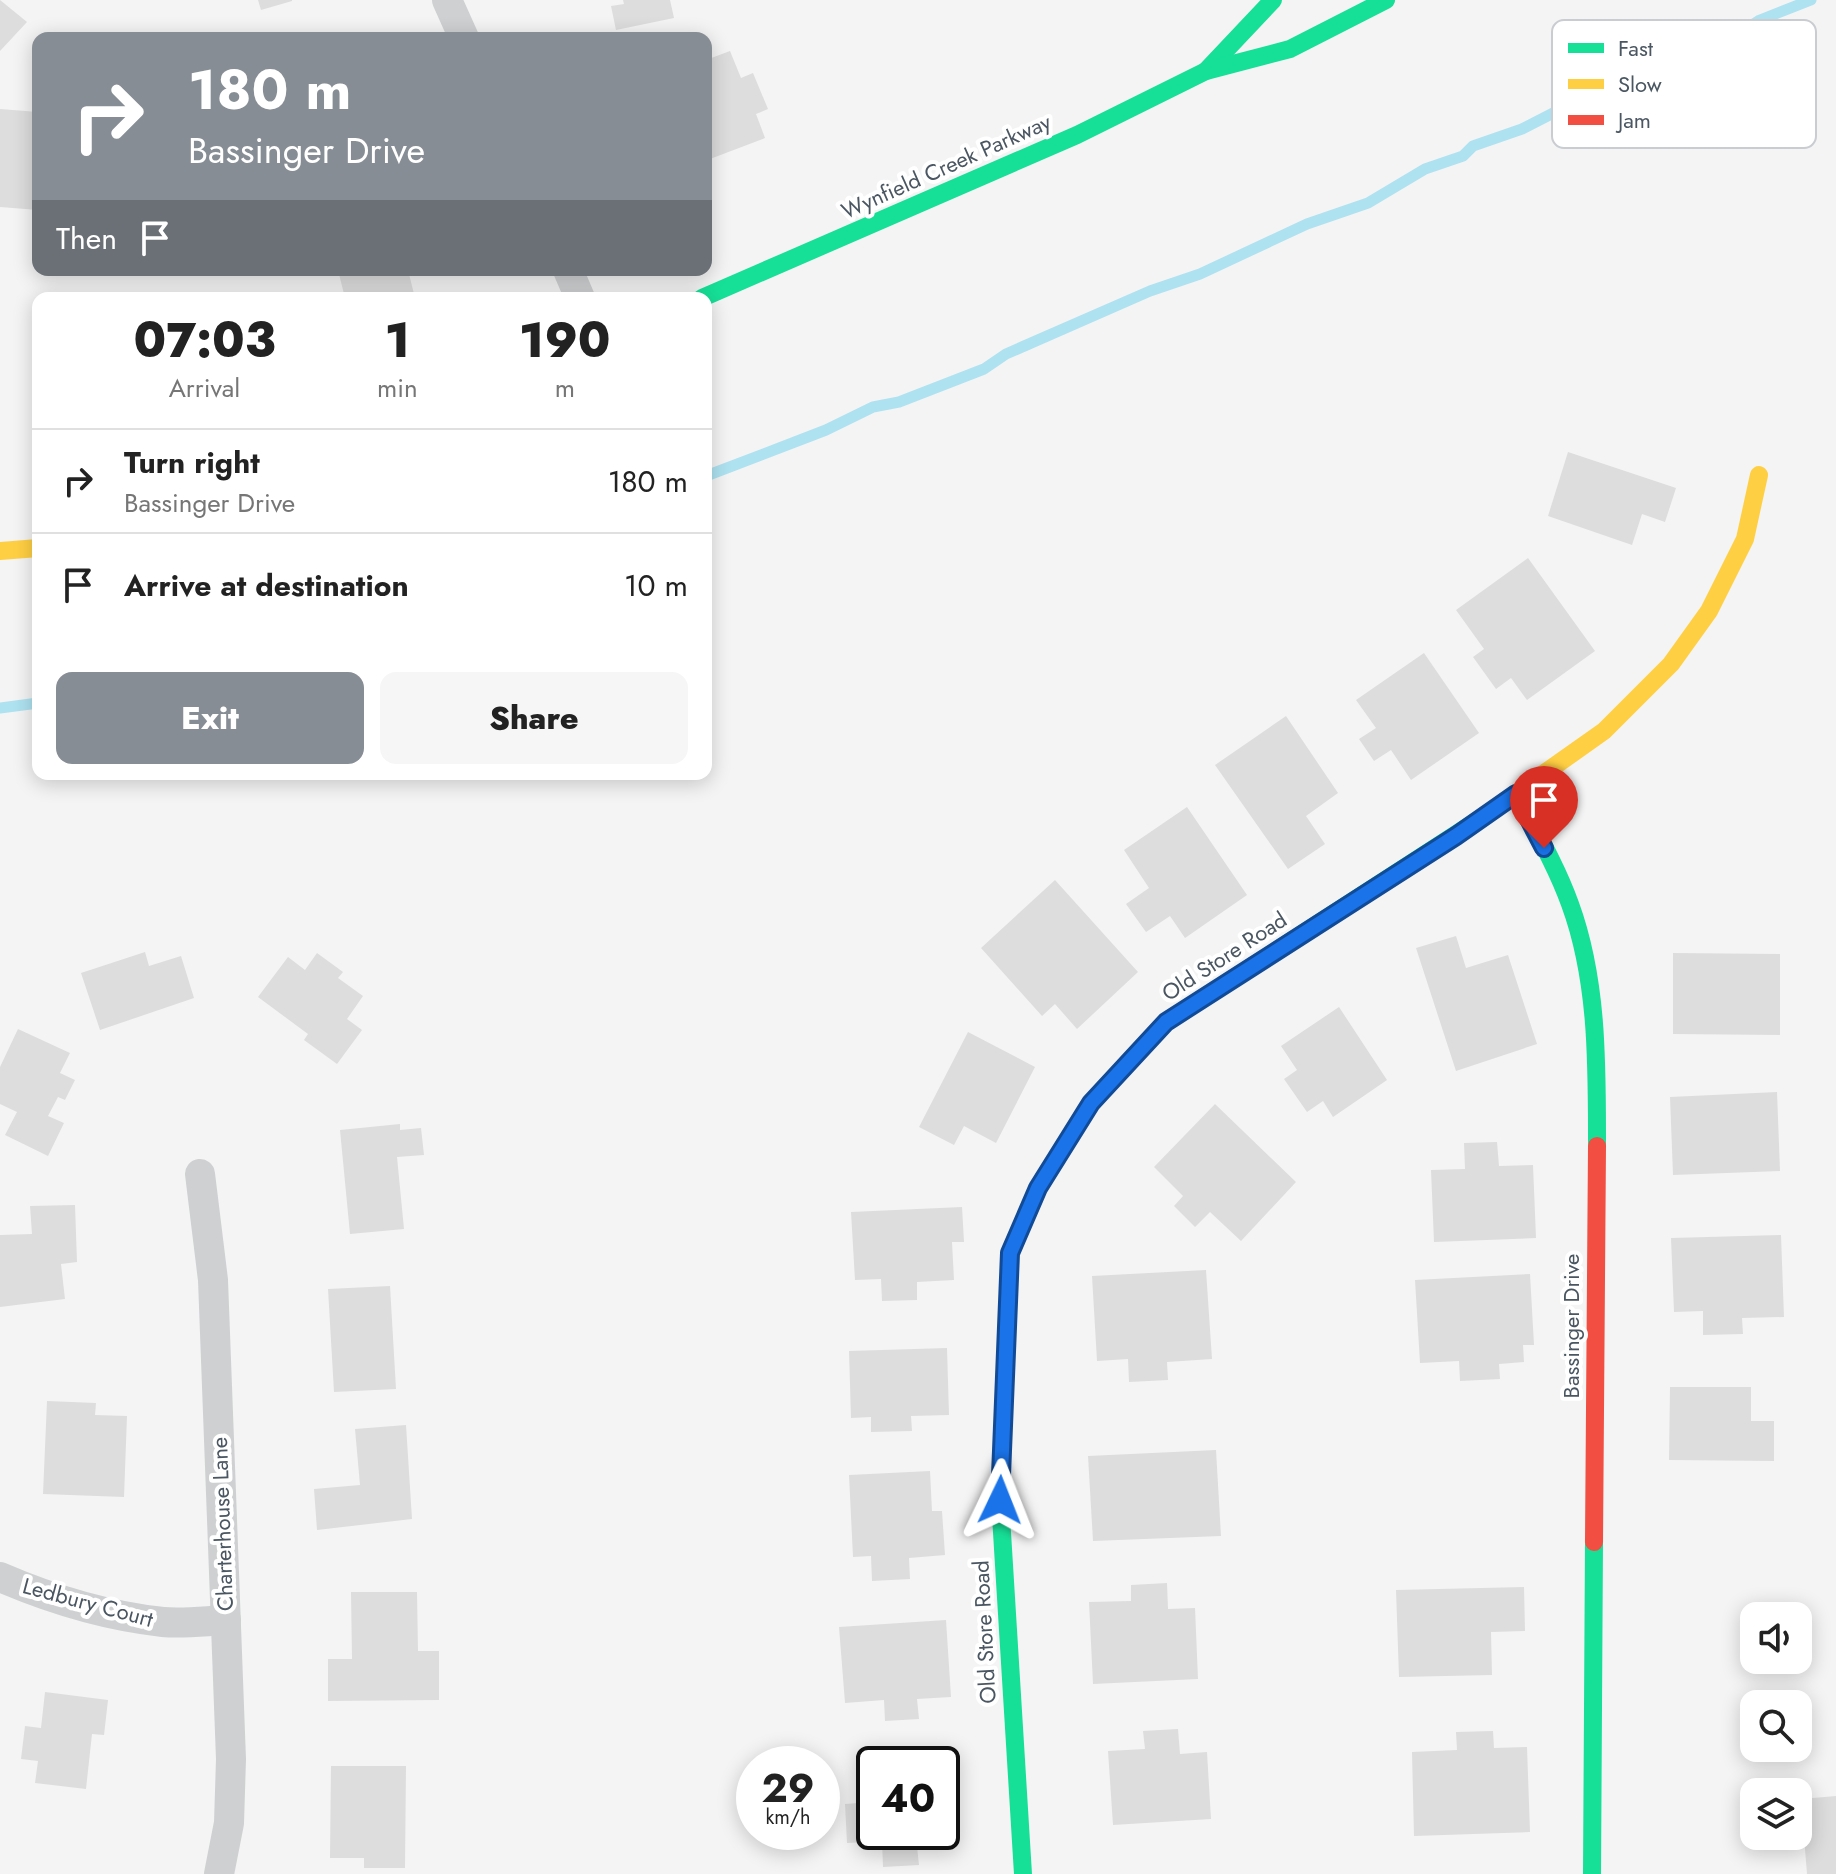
<!DOCTYPE html>
<html lang="en">
<head>
<meta charset="utf-8">
<style>
  body { margin:0; font-family:Jost,sans-serif; background:#f6f6f6; color:#222; height:100vh; display:flex; flex-direction:column; font-size:30px; white-space:nowrap }
  * { box-sizing:border-box; margin:0 }
  p { font-size:26px; color:#767676 }
  .icon { flex:none; width:44px; height:44px; fill:none; stroke:currentColor; stroke-width:2; stroke-linecap:round; stroke-linejoin:round }
  .map { position:relative; flex:1; overflow:hidden }
  .side { position:absolute; left:32px; top:292px; width:680px; height:488px; display:flex; flex-direction:column; background:#fff; border-radius:16px; box-shadow:0 4px 20px #0003 }
  .side>* { flex:none }
  .guide { position:absolute; left:32px; top:32px; width:680px; height:244px; border-radius:16px; box-shadow:0 4px 20px #0003; background:#868d94; color:#fff; overflow:hidden }
  .buttons { position:absolute; left:1740px; top:1602px; display:grid; gap:16px }
  .buttons a { display:grid; place-items:center; width:72px; height:72px; border-radius:16px; background:#fff; box-shadow:0 4px 20px #0003; font-size:40px }
  .speed { position:absolute; left:736px; top:1746px; display:flex; gap:16px; font-size:40px; font-weight:700; text-align:center }
  .speed>* { display:grid; place-content:center; width:104px; height:104px; border-radius:50%; background:#fff; box-shadow:0 4px 20px #0003; line-height:1 }
  .speed small { font-size:20px; font-weight:400 }
  .speed .limit { border:4px solid #111; border-radius:12px; background:#fff; color:#111 }
  .pin { position:absolute; display:grid; place-items:center; width:68px; height:68px; color:#fff; margin:-82px -34px; border-radius:50% 50% 50% 0; rotate:-45deg; box-shadow:0 0 8px #0007 }
  .pin .icon { rotate:45deg }
  .me { position:absolute; width:88px; margin:-44px; rotate:2deg; stroke-linejoin:round; filter:drop-shadow(0 0 6px #0008) }
  .turn { display:flex; align-items:center; gap:28px; height:168px; padding:0 24px; font-size:36px }
  .turn .icon { width:104px; height:104px; stroke-width:2.5 }
  .turn b { display:block; font-size:56px; line-height:68px }
  .then { display:flex; align-items:center; height:76px; padding:0 24px; background:#0003; gap:16px; font-size:30px }
  .eta { display:flex; justify-content:space-evenly; align-items:center; height:136px; text-align:center }
  .eta b { font-size:48px; font-weight:800; line-height:56px }
  .primary-button { display:flex; gap:16px; margin-top:auto; padding:16px 24px }
  .primary-button a { flex:1; height:92px; border-radius:16px; background:#868d94; color:#fff; font-size:32px; font-weight:800; line-height:92px; text-align:center }
  .primary-button a+a { background:#f6f6f6; color:#222 }
  ul { padding:0; list-style:none }
  li { display:flex; align-items:center; gap:24px; height:104px; padding:0 24px; border-top:2px solid #e0e0e0 }
  li div { flex:1 }
  li b { display:block; font-size:30px }
  li em { font-style:normal }
  .map>svg:first-child { display:block }
</style>
</head>
<body>
<div class="map">
<svg width="1836" height="1874" viewBox="0 0 1836 1874">
  <rect width="100%" height="100%" fill="#f4f4f4"/>
  <g fill="none" stroke-linecap="round" stroke-linejoin="round">
    <g stroke="#aee2f0" stroke-width="11">
      <polyline points="706,476 826,430 873,407 899,402 984,369 1006,354 1150,291 1200,274 1307,224 1368,203 1425,169 1463,156 1473,146 1522,129 1604,87 1654,70 1677,55 1738,34 1760,20 1811,0"/>
      <polyline points="0,708 38,703"/>
    </g>
  </g>
  <g fill="#ddddde">
    <polygon points="0,0 27,22 0,51"/>
    <polygon points="258,0 292,0 292,1 261,10"/>
    <polygon points="623,0 670,0 674,18 616,30 611,6 624,4"/>
    <polygon points="730,51 741,78 753,73 768,109 756,114 765,138 710,159 706,148 706,60"/>
    <polygon points="0,109 38,112 38,210 0,207"/>
    <polygon points="338,270 408,270 415,298 345,298"/>
    <polygon points="1568,452 1676,488 1665,522 1642,514 1632,545 1548,516"/>
    <polygon points="1528,558 1595,651 1527,700 1511,678 1496,689 1473,657 1484,649 1456,610"/>
    <polygon points="1424,653 1479,733 1411,780 1391,750 1374,761 1359,739 1376,728 1356,700"/>
    <polygon points="1286,716 1338,793 1306,816 1325,844 1288,869 1215,765"/>
    <polygon points="1187,807 1247,895 1185,938 1170,916 1146,932 1126,904 1149,888 1124,850"/>
    <polygon points="1055,880 1138,972 1077,1029 1055,1004 1042,1016 981,948"/>
    <polygon points="1456,936 1466,968 1508,955 1537,1044 1456,1071 1416,948"/>
    <polygon points="145,952 149,966 181,956 194,998 100,1030 81,973"/>
    <polygon points="317,953 343,972 338,978 363,996 347,1019 362,1030 337,1064 304,1040 308,1034 258,997 288,957 305,970"/>
    <polygon points="1673,953 1780,954 1780,1035 1673,1034"/>
    <polygon points="1339,1007 1387,1080 1333,1117 1323,1101 1307,1112 1284,1079 1297,1070 1281,1046"/>
    <polygon points="18,1029 70,1053 60,1073 75,1080 65,1100 58,1097 48,1116 64,1123 48,1156 5,1135 17,1112 0,1104 0,1067"/>
    <polygon points="968,1032 1035,1067 996,1143 964,1126 954,1145 919,1127"/>
    <polygon points="1777,1092 1780,1171 1673,1175 1670,1097"/>
    <polygon points="1215,1104 1296,1182 1241,1241 1210,1212 1195,1227 1174,1206 1183,1196 1154,1167"/>
    <polygon points="400,1124 400,1130 421,1128 424,1155 397,1157 404,1229 350,1234 340,1130"/>
    <polygon points="1497,1142 1499,1166 1533,1165 1536,1238 1434,1242 1431,1170 1465,1169 1464,1143"/>
    <polygon points="75,1205 77,1262 61,1264 65,1299 0,1307 0,1235 32,1234 30,1206"/>
    <polygon points="962,1207 964,1242 952,1242 954,1280 917,1282 917,1300 882,1301 881,1279 855,1280 851,1212"/>
    <polygon points="1781,1235 1784,1317 1742,1318 1743,1334 1703,1335 1703,1311 1674,1312 1671,1238"/>
    <polygon points="1206,1270 1212,1359 1167,1362 1168,1380 1129,1382 1128,1359 1097,1361 1092,1276"/>
    <polygon points="1530,1274 1534,1345 1523,1345 1524,1362 1499,1364 1500,1379 1460,1381 1459,1361 1420,1363 1415,1280"/>
    <polygon points="390,1286 396,1389 334,1392 328,1289"/>
    <polygon points="947,1348 949,1415 911,1416 912,1431 871,1432 871,1417 851,1418 849,1351"/>
    <polygon points="1670,1387 1751,1387 1751,1421 1774,1421 1774,1461 1669,1460"/>
    <polygon points="47,1401 96,1403 95,1415 127,1416 124,1497 43,1494"/>
    <polygon points="406,1425 412,1519 317,1530 314,1489 360,1485 355,1429"/>
    <polygon points="1216,1450 1221,1536 1093,1541 1088,1456"/>
    <polygon points="930,1471 932,1511 942,1511 945,1555 909,1558 910,1579 872,1581 871,1556 853,1557 849,1475"/>
    <polygon points="1167,1583 1168,1609 1195,1608 1198,1679 1093,1684 1089,1602 1131,1601 1131,1585"/>
    <polygon points="1524,1587 1525,1631 1491,1632 1492,1675 1399,1677 1396,1590"/>
    <polygon points="351,1592 417,1592 418,1651 439,1651 439,1700 328,1701 328,1659 352,1659"/>
    <polygon points="946,1620 951,1697 917,1699 919,1719 885,1721 884,1700 845,1703 839,1627"/>
    <polygon points="45,1692 108,1700 104,1735 92,1734 86,1789 35,1783 38,1761 21,1759 25,1726 41,1728"/>
    <polygon points="1178,1729 1180,1754 1207,1752 1211,1819 1113,1825 1108,1751 1145,1749 1143,1731"/>
    <polygon points="1493,1731 1494,1748 1527,1747 1530,1832 1414,1836 1412,1752 1457,1750 1456,1732"/>
    <polygon points="331,1766 406,1766 405,1868 364,1868 364,1858 330,1858"/>
    <polygon points="948,1766 952,1844 917,1846 919,1865 883,1867 882,1841 847,1843 845,1804 871,1802 869,1771 874,1771 874,1832 942,1832 942,1767"/>
    <polygon points="1836,1796 1836,1874 1807,1874 1801,1799"/>
  </g>
  <g fill="none" stroke-linecap="round" stroke-linejoin="round">
    <g stroke="#ced0d2" stroke-width="30">
      <polyline points="447,0 464,38"/>
      <polyline points="568,270 580,298"/>
      <polyline points="200,1174 213,1280 231,1759 229,1823 219,1874"/>
      <path d="M0,1577C51,1599 107,1616 163,1622C183,1624 205,1621 226,1620"/>
    </g>
    <g stroke="#16e098" stroke-width="18">
      <polyline points="1206,71 1273,0"/>
      <polyline points="702,298 1077,135 1206,71 1290,49 1386,0"/>
      <path d="M1516,794C1535,830 1556,865 1570,904C1598,980 1597,1065 1597,1146"/>
      <polyline points="1153,1036 1166,1022 1481,818"/>
      <polyline points="1009,1282 1000,1500 1023,1874"/>
      <polyline points="1592,1874 1594,1542"/>
    </g>
    <g stroke="#ffcf43" stroke-width="18">
      <polyline points="0,551 38,548"/>
      <polyline points="1481,818 1604,731 1671,664 1709,611 1745,539 1759,475"/>
    </g>
    <g stroke="#f24e42" stroke-width="18">
      <polyline points="1009,1282 1010,1253 1038,1188 1091,1103 1153,1036"/>
      <polyline points="1594,1542 1597,1146"/>
    </g>
  </g>
  <g fill="none" stroke-linecap="round" stroke-linejoin="round">
    <defs>
      <polyline id="route" points="1000,1500 1010,1253 1038,1188 1091,1103 1166,1022 1456,836 1516,794 1544,848"/>
    </defs>
    <use href="#route" stroke="#114b97" stroke-width="20"/>
    <use href="#route" stroke="#1a73e8" stroke-width="14"/>
  </g>
  <g text-anchor="middle" stroke-width="8" stroke-linejoin="round" paint-order="stroke">
    <g font-size="22" fill="#4a5661" stroke="#fff">
      <text transform="translate(946 166) rotate(-24)" y="8">Wynfield Creek Parkway</text>
      <text transform="translate(1224 956) rotate(-33)" y="8">Old Store Road</text>
      <text transform="translate(1571 1326) rotate(-90)" y="8">Bassinger Drive</text>
      <text transform="translate(222 1524) rotate(-92)" y="8">Charterhouse Lane</text>
      <text transform="translate(88 1602) rotate(15)" y="8">Ledbury Court</text>
      <text transform="translate(984 1632) rotate(-93)" y="8">Old Store Road</text>
    </g>
  </g>
  <rect x="1552" y="20" width="264" height="128" rx="12" fill="#fff" stroke="#c9ccd0" stroke-width="2"/>
  <rect x="1568" y="43" width="36" height="10" fill="#16e098"/>
  <rect x="1568" y="79" width="36" height="10" fill="#ffcf43"/>
  <rect x="1568" y="115" width="36" height="10" fill="#f24e42"/>
  <g font-size="22" fill="#4a5661">
    <text x="1618" y="56">Fast</text>
    <text x="1618" y="92">Slow</text>
    <text x="1618" y="128">Jam</text>
  </g>
</svg>
<div class="buttons">
<a><svg class="icon" aria-label="sound" viewBox="0 0 24 24"><path d="M4 9h4l5-4v14l-5-4H4zM17 9q2 3 0 6"/></svg></a>
<a><svg class="icon" aria-label="search" viewBox="0 0 24 24"><circle cx="10" cy="10" r="6"/><path d="M15 15l6 6"/></svg></a>
<a><svg class="icon" aria-label="layers" viewBox="0 0 24 24"><path d="M12 4l9 5-9 5-9-5zM3 14l9 5 9-5"/></svg></a>
</div>
<div class="speed"><div>29<small>km/h</small></div><div class="limit">40</div></div>
<div class="pin" style="left:1544px;top:848px;background:#d93025"><svg class="icon" aria-label="arrive" viewBox="0 0 24 24"><path d="M6 21V4h12l-3 4 3 4H6"/></svg></div>
<svg class="me" style="left:1000px;top:1500px" viewBox="-20 -20 40 40"><path d="M0-17L14 15 0 8-14 15z" fill="#1a73e8" stroke="#fff" stroke-width="4"/></svg>
<div class="guide">
<div class="turn"><svg class="icon" aria-label="right" viewBox="0 0 24 24"><path d="M7 20v-9h11M14 6l5 5-5 5"/></svg><div><b>180 m</b>Bassinger Drive</div></div>
<div class="then">Then<svg class="icon" aria-label="arrive" viewBox="0 0 24 24"><path d="M6 21V4h12l-3 4 3 4H6"/></svg></div>
</div>
<section class="side">
<div class="eta">
<div><b>07:03</b><p>Arrival</p></div>
<div><b>1</b><p>min</p></div>
<div><b>190</b><p>m</p></div>
</div>
<ul>
<li><svg class="icon" aria-label="right" viewBox="0 0 24 24"><path d="M7 20v-9h11M14 6l5 5-5 5"/></svg><div><b>Turn right</b><p>Bassinger Drive</p></div><em>180 m</em></li>
<li><svg class="icon" aria-label="arrive" viewBox="0 0 24 24"><path d="M6 21V4h12l-3 4 3 4H6"/></svg><div><b>Arrive at destination</b></div><em>10 m</em></li>
</ul>
<div class="primary-button"><a>Exit</a><a>Share</a></div>
</section>
</div>
</body>
</html>
